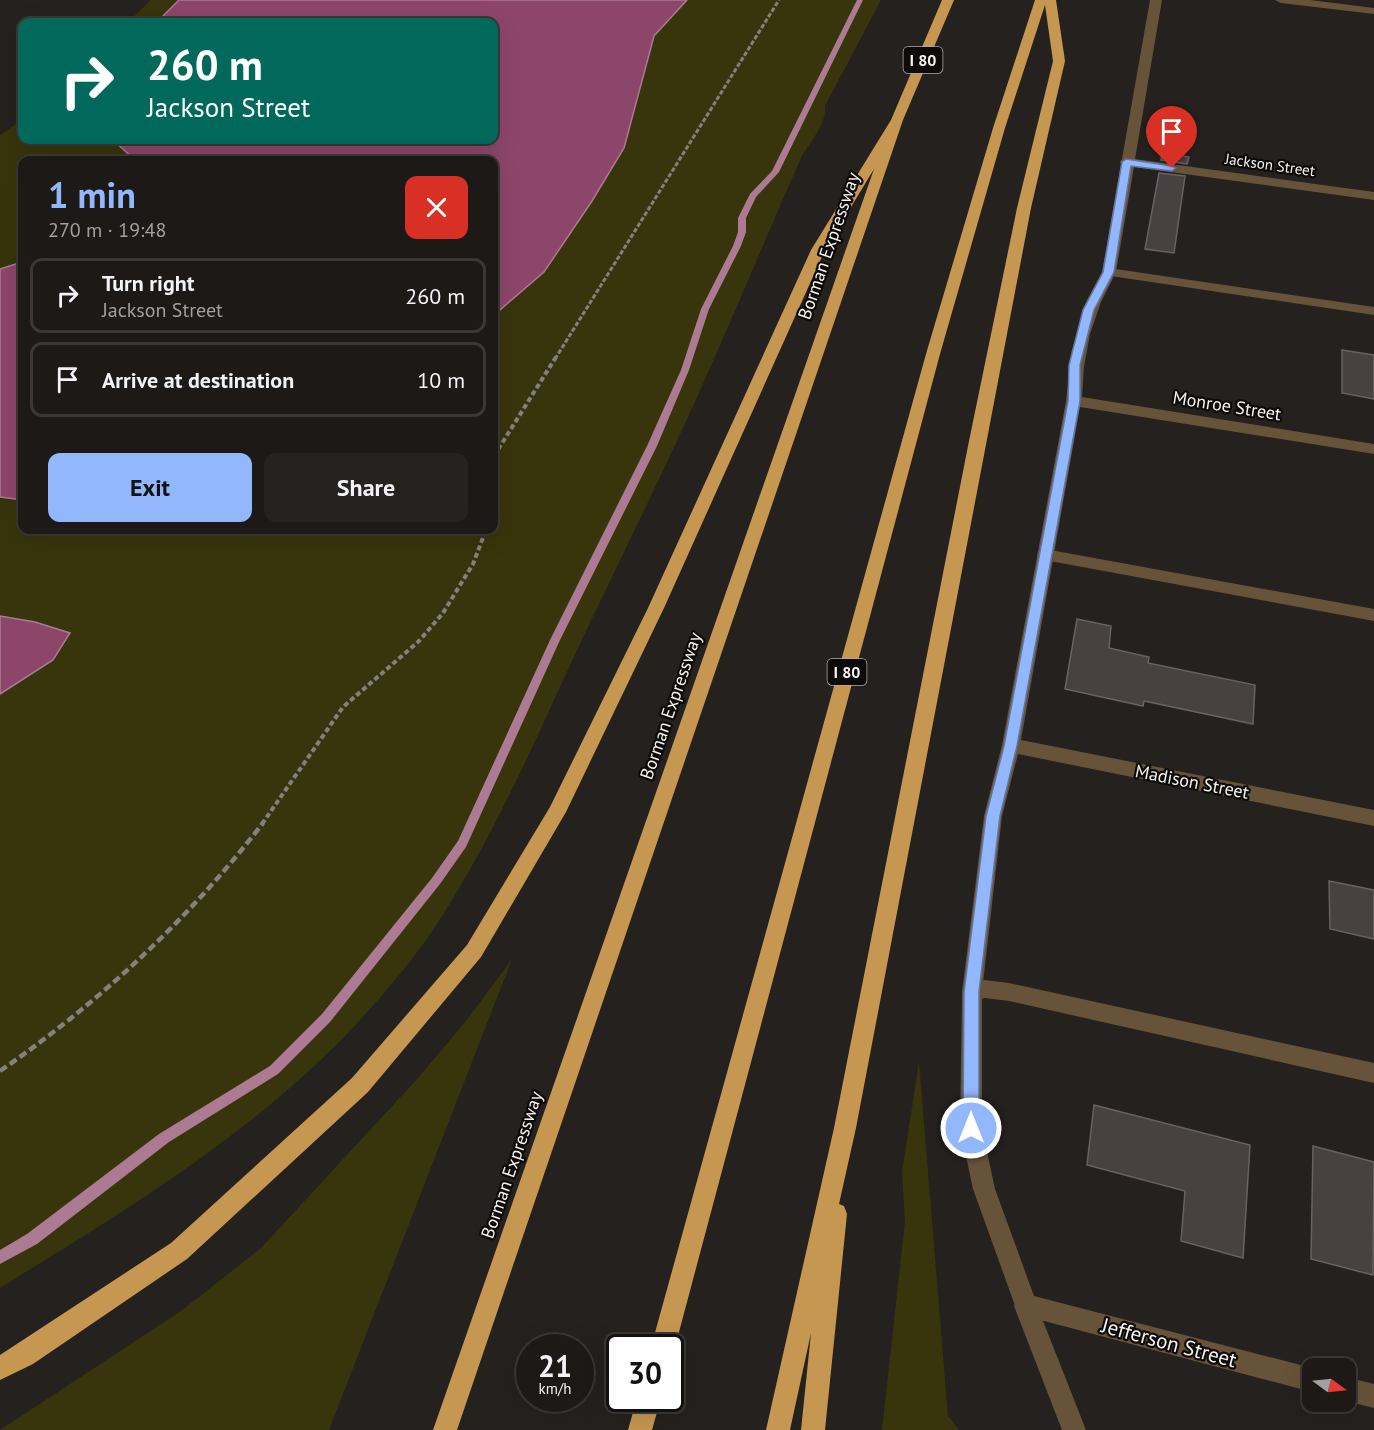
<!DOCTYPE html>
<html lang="en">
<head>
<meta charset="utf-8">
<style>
  body { margin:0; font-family:"PT Sans",sans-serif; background:#25221f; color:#f1f3f6; height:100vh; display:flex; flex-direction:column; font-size:22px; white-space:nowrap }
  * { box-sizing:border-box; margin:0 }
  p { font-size:20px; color:#a0a0a1 }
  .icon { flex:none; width:33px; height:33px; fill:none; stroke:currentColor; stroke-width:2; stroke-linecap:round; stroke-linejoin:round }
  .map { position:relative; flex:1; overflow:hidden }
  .drawer { position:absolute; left:18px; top:156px; width:480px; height:378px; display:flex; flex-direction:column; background:#1c1916; border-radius:12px; box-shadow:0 6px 24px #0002,0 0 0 2px #3a3835 }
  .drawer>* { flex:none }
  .guide { position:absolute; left:18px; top:18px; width:480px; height:126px; border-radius:12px; box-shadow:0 6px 24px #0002,0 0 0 2px #3a3835; background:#00695c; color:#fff; overflow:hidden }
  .needle { width:39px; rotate:105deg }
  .fabs { position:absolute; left:1302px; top:1358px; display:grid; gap:12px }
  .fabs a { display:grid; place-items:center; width:54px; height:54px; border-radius:12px; background:#1c1916; box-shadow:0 6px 24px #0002,0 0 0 2px #3a3835; font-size:30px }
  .speed { position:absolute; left:516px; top:1334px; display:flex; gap:12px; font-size:30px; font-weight:700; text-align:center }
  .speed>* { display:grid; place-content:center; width:78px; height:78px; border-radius:50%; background:#1c1916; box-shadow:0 6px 24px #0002,0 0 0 2px #3a3835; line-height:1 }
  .speed small { font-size:15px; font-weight:400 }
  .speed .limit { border:3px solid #111; border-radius:9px; background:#fff; color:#111 }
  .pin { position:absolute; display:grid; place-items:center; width:51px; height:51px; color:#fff; margin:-62px -26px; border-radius:50% 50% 50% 0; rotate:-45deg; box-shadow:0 0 6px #0007 }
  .pin .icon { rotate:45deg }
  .me { position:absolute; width:66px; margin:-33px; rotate:0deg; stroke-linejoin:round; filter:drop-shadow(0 0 4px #0008) }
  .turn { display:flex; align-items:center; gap:21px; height:126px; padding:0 30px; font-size:27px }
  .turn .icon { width:78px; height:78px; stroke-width:2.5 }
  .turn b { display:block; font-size:42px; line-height:51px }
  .round { display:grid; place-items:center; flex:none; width:63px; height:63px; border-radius:12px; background:#25221f }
  .summary { display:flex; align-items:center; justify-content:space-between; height:102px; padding:0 30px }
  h1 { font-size:36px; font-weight:700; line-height:45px; color:#93b7fd }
  .primary-button { display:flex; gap:12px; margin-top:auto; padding:12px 30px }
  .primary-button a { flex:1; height:69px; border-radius:12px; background:#93b7fd; color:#111; font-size:24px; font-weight:700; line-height:69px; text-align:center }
  .primary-button a+a { background:#25221f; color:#f1f3f6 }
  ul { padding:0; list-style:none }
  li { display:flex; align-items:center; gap:18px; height:75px; margin:0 12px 9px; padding:0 18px; border:3px solid #3a3835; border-radius:12px }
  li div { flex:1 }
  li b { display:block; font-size:22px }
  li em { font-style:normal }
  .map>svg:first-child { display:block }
</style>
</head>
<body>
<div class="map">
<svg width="1374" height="1430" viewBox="0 0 1374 1430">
  <rect width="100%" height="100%" fill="#25211e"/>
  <g fill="#38340b">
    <polygon points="151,0 179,0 157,22 128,22"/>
    <path d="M687,0H881L825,106C827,123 811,141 802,156C772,223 744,291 714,359C674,451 629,541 586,631C538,733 495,837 433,930C408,967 376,1003 346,1035C246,1138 121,1213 0,1288V694L53,660L69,633L35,622L0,616V497L22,500V530H494V315L544,272L592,201L624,148L654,36Z"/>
    <polygon points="22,120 22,140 113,140 135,160 22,160 22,262 0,269 0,135"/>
    <polygon points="512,959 329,1430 0,1430 181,1311 261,1248 418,1078 466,1021"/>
    <polygon points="919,1062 948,1416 959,1430 882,1430 905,1221 902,1172"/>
  </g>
  <g fill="#8c466a" stroke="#ac7a92" stroke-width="1.5">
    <polygon points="179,0 687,0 654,36 624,148 592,201 544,272 494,315 494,160 135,160 113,140 494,140 494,22 157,22"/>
    <polygon points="22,262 22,500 0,497 0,269"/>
    <polygon points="0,616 35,622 70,633 53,660 0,694"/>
  </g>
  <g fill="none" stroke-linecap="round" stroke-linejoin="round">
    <polygon fill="#ac7a92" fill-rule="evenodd" points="857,0 863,0 779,172 756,197 746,218 746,232 741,246 709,309 689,370 657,446 560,640 466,847 440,884 330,1022 278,1074 169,1142 37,1244 0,1264 0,1250 27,1234 159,1134 270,1066 322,1014 432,878 458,841 550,640 647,446 681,370 701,309 733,246 738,232 738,218 750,194 772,171"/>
  </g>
  <g fill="#474141" stroke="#686262" stroke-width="1.5">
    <polygon points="1162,152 1189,157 1187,164 1161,160"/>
    <polygon points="1159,173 1185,176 1174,253 1145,249"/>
    <polygon points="1342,350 1374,355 1374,399 1342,393"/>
    <polygon points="1077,619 1111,626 1109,648 1149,657 1148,663 1255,685 1253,724 1144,701 1143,706 1065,689"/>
    <polygon points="1329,881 1374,890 1374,939 1330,929"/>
    <polygon points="1094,1105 1250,1145 1243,1258 1181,1241 1185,1191 1087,1165"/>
    <polygon points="1313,1146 1374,1162 1373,1275 1311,1259"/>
  </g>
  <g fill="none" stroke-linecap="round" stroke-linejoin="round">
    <polyline stroke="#84807e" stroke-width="3" stroke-dasharray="4.5 2" stroke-linecap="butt" points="555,359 779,0"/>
    <g stroke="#84807e" stroke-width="4" stroke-dasharray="5 3" stroke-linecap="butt">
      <polyline points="494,456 556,357"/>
      <polyline points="262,824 343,707 419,641 443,613 473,564 486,530"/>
    </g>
    <path stroke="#84807e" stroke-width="4.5" stroke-dasharray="8 4" stroke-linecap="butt" d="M0,1071C101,1001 188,920 263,823"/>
    <g fill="#665339" fill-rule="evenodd">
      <polygon points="1109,268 1374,307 1374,315 1104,275 1102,272"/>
      <polygon points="1045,549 1374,609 1374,621 1039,559 1037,555 1039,551"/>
      <polygon points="985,980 1009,983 1374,1063 1374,1083 1009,1001 985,998 972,1001 965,999 962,992 965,985"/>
      <polygon points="1026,1294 1034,1298 1086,1430 1062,1430 1014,1306 1018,1298"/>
    </g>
    <g fill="#665339" fill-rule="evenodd">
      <polygon points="1150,0 1162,0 1135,159 1374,192 1374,200 1134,167 1116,272 1101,302 1090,334 1084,367 1082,397 1374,444 1374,454 1080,407 1021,740 1374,810 1374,826 1018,754 1002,816 982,992 982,1128 995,1189 1034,1296 1312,1368 1312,1392 1018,1314 973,1189 960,1128 962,992 984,816 1002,745 1066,401 1072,350 1086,302 1102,272 1121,164 1120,162 1122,159"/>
      <polygon points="1275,0 1310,0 1374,8 1374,14 1281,3"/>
      <polygon points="1346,1377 1374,1384 1374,1408 1346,1401"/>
    </g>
    <g fill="#c69750" fill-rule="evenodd">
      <polygon points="942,0 954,0 903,120 457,1430 433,1430 874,169 825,250 664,608 566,812 481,957 368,1092 187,1259 33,1364 0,1380 0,1355 171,1243 352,1078 467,945 550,807 648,608 811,250 891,120"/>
      <polygon points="1035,0 1056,0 1065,61 1031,208 856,1128 839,1204 844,1206 847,1214 825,1430 801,1430 811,1333 790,1430 766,1430 834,1128 969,441 1017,208 1053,61 1045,5 1005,128 940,354 675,1347 670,1356 670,1347 651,1347 926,354 993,128"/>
      <polygon points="637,1398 661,1398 652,1430 628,1430"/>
    </g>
  </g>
  <polygon fill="#93b7fd" stroke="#6077a4" stroke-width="1.5" points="1126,159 1172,166 1176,168 1172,171 1131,166 1114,272 1094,310 1080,365 1080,401 1017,746 1000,816 979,992 979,1128 977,1134 971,1136 965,1134 963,1128 964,992 986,816 1004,746 1068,401 1069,365 1083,310 1103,272 1122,162"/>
  <g text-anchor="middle" stroke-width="4.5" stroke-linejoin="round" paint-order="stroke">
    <g font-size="15" fill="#f6f3f1" stroke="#0d0b0a">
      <text transform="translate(1270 165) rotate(8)" y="5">Jackson Street</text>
    </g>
    <g fill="#0d0b0a" stroke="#b0adac" stroke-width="1.5">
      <rect x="903.5" y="47" width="39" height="26" rx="4.5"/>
      <rect x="827.5" y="659" width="39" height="26" rx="4.5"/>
    </g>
    <g font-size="16" font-weight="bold" fill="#f6f3f1">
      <text x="923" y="66">I 80</text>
      <text x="847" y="678">I 80</text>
    </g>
    <g font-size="18" fill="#f6f3f1" stroke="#0d0b0a">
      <text transform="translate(829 246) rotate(-71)" y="6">Borman Expressway</text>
      <text transform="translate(1227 406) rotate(9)" y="6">Monroe Street</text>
      <text transform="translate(671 706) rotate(-71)" y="6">Borman Expressway</text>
      <text transform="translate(1192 782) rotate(11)" y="6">Madison Street</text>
      <text transform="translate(512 1165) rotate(-71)" y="6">Borman Expressway</text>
    </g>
    <g font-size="21" fill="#f6f3f1" stroke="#0d0b0a">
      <text transform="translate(1169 1343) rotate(15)" y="7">Jefferson Street</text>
    </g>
  </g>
</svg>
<div class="fabs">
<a><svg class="needle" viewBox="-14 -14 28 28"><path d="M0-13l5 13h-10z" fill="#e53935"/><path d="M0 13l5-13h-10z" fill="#a0a0a1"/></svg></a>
</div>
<div class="speed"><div>21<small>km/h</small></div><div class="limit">30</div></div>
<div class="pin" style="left:1172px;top:168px;background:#d93025"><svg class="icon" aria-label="arrive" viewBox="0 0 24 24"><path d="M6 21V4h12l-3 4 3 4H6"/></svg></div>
<svg class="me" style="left:971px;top:1128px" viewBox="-20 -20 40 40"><circle r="17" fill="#93b7fd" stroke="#fff" stroke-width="3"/><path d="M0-11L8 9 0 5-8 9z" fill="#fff"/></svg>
<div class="guide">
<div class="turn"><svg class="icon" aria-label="right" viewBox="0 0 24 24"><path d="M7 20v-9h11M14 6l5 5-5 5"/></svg><div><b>260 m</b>Jackson Street</div></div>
</div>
<section class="drawer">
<div class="summary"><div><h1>1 min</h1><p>270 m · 19:48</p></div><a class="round" style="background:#d93025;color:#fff"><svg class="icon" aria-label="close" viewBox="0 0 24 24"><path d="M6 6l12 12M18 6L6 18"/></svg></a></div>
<ul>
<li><svg class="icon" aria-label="right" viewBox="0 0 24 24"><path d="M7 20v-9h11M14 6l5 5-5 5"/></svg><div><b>Turn right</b><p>Jackson Street</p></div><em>260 m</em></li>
<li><svg class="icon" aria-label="arrive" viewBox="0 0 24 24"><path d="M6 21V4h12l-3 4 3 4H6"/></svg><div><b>Arrive at destination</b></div><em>10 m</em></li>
</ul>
<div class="primary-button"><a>Exit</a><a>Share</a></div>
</section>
</div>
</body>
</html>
